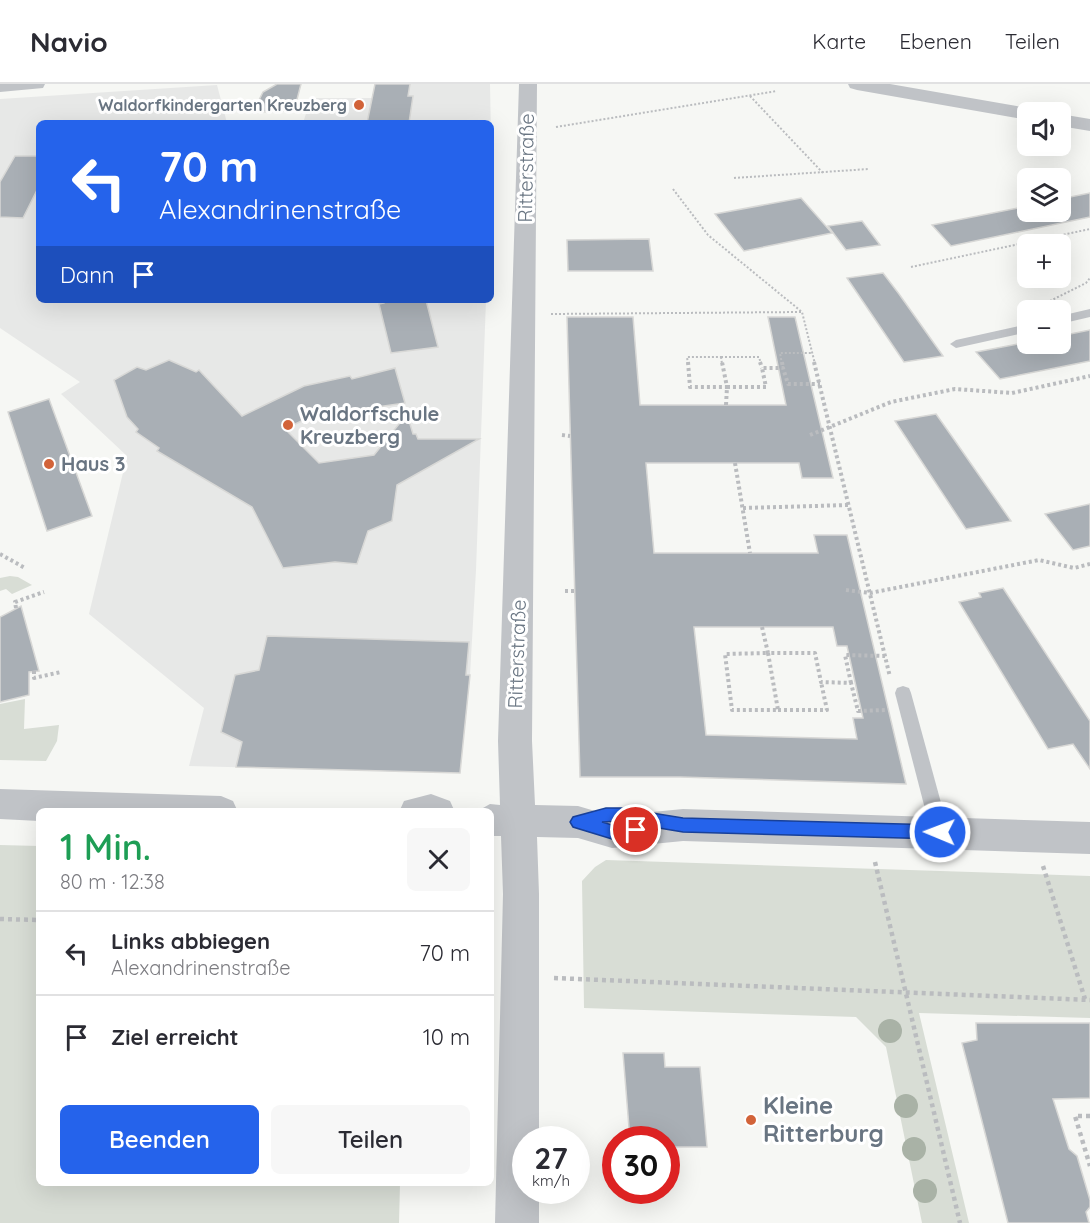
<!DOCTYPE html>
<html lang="de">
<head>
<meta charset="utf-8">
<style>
  body { margin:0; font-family:Quicksand,sans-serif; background:#f7f7f7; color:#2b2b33; height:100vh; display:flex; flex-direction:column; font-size:22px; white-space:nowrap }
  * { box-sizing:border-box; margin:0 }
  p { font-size:20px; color:#7c7c81 }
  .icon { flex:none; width:33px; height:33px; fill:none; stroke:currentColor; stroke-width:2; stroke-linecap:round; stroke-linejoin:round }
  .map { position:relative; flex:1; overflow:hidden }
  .drawer { position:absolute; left:36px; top:724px; width:458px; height:378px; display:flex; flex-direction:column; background:#fff; border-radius:9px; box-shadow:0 6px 24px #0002 }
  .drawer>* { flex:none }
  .banner { position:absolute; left:36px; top:36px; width:458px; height:183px; border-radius:9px; box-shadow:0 6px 24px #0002; background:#2563eb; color:#fff; overflow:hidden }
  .fabs { position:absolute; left:1017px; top:18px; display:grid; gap:12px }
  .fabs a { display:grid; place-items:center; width:54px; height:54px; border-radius:9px; background:#fff; box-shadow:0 6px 24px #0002; font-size:30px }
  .speed { position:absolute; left:512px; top:1042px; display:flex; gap:12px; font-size:30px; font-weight:700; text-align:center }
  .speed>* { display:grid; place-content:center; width:78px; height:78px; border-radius:50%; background:#fff; box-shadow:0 6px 24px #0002; line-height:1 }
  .speed small { font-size:15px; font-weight:400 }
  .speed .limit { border:9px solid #d22; background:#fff; color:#111 }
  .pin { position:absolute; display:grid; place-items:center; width:51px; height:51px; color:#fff; margin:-26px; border:3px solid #fff; border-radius:50%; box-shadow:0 2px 6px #0007 }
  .me { position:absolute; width:66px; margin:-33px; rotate:271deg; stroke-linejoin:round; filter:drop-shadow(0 0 4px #0008) }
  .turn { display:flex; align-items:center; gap:21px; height:126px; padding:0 24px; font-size:27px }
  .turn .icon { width:78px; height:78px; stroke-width:2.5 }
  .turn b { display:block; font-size:42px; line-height:51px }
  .then { display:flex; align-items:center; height:57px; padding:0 24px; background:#0003; gap:12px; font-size:22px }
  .round { display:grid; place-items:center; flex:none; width:63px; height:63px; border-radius:9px; background:#f7f7f7 }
  .overview { display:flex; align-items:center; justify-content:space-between; height:102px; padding:0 24px }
  h1 { font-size:36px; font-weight:600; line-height:45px; color:#1e9e55 }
  .primary-button { display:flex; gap:12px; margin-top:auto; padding:12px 24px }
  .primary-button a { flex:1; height:69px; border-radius:9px; background:#2563eb; color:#fff; font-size:24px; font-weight:600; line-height:69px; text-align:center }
  .primary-button a+a { background:#f7f7f7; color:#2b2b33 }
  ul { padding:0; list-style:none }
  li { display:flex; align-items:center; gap:18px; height:84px; padding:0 24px; border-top:2px solid #e1e1e2 }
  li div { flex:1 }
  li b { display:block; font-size:22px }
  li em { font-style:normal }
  header { display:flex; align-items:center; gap:36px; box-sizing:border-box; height:84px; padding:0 30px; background:#fff; border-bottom:2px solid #e1e1e2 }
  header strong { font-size:28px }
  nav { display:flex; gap:33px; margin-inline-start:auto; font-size:21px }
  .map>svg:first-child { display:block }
</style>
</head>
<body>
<header>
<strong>Navio</strong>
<nav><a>Karte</a><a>Ebenen</a><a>Teilen</a></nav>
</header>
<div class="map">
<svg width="1090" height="1139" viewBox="0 0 1090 1139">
  <rect width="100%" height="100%" fill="#f6f7f4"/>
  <g fill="#e7e8e7">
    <polygon points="375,0 490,0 491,52 491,55 490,39 303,39 311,14 372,14"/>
    <polygon points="217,1 227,39 39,39 39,216 486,216 476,486 470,591 460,689 189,682 204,624 89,530 127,372 61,310 80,298 0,244 0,15"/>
  </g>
  <g fill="#d8ddd5">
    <polygon points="10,492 18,493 32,501 12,510 6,505 0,507 0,494"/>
    <polygon points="25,615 24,645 59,641 57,657 46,677 0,676 0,620"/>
    <polygon points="0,761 39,762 39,1100 400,1100 399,1139 0,1139"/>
    <polygon points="606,776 1090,792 1090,934 919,929 969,1139 922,1139 886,963 856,933 584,924 582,797 595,783"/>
  </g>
  <g fill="#a9afb5" stroke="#d8d8d6" stroke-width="1.5" fill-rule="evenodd">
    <polygon points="277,0 301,0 294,27 253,28 263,8"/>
    <polygon points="375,0 410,0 408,12 413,12 409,39 367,39"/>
    <polygon points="15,72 39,72 39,102 23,134 0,133 0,98"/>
    <polygon points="1090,109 1090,133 951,162 932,141 1028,122 1028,128 1060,128 1060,115"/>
    <polygon points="801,114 832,149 744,167 715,130"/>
    <polygon points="862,137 880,161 846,166 828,142"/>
    <polygon points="649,155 653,187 568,187 567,156"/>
    <polygon points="883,189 899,210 943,272 904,278 847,194"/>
    <polygon points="383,216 426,216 438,263 391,269 379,220 384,219"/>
    <path d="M567,233H633L640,321H786L768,233H795L833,394H802L799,379H646L654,469H818L814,451H847L906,700L680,693H580ZM694,543H833L837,562H847L863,634H853L857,655L706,651Z"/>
    <polygon points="1090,246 1090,277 1000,295 976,268 1028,258 1060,260 1060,252"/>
    <polygon points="169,276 196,288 199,286 242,332 304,302 350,292 352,295 395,284 405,319 342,328 332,322 285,345 319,379 374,371 407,330 413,350 416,350 418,355 479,355 397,401 392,437 368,447 357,480 335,478 283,484 252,423 157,367 159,364 136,348 138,345 127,333 114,296 137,283 146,286"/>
    <polygon points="49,315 92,432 47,447 8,328"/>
    <polygon points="936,330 953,354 1011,437 966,445 895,337"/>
    <polygon points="1090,420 1090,462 1073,466 1045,430"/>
    <polygon points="1003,504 1090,637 1090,685 1073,660 1048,665 959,518 981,513 979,509"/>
    <polygon points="21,522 39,587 29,588 29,611 0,618 0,533"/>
    <polygon points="267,552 469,558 466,591 470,591 460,689 236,683 242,658 221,648 235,591 259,586"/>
    <polygon points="976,939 1090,939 1090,1014 1053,1015 1069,1065 1077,1072 1090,1116 1090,1123 1086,1128 1089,1139 1008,1139 962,959 977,956"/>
    <polygon points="623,969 664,969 665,983 700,983 707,1063 666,1063 666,1056 630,1056"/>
  </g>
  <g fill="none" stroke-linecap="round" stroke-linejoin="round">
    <g stroke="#babcbf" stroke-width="2" stroke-dasharray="2 2" stroke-linecap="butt">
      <polyline points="750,12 823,89"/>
      <polyline points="556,43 777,7"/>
      <polyline points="734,94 869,85"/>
      <polyline points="673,105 708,151 802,228 815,280"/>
      <polyline points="911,183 1090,145"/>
      <polyline points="1032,226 1086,199 1090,194"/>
      <polyline points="551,230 802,228"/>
      <polyline points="721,273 759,273 761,280"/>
      <polyline points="721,273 722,280"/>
      <polyline points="688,280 687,273 721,273"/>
      <polyline points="782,280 780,269 812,269"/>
    </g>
    <g stroke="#babcbf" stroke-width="4" stroke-dasharray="3 3" stroke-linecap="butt">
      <polyline points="688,278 690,303 727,303 722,278"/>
      <polyline points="760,278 762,284"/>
      <polyline points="782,278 783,284"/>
      <polyline points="814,278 890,593"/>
      <polyline points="726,321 727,303 766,303 762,284 783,284 788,300 820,300"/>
      <polyline points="562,351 570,352"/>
      <polyline points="810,351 891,318 955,305 1012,309 1090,292"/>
      <polyline points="735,379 750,469"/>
      <polyline points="743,424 849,421"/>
      <polyline points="0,470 25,484"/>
      <polyline points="846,506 870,509 1039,476 1074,484 1090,480"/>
      <polyline points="565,507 574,507"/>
      <polyline points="16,524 15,518 44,508"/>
      <polyline points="762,543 768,569 815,569 821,598 851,599 858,627 886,626"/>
      <polygon points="768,569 778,626 732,626 725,570"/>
      <polyline points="34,587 34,594 61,588"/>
      <polyline points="851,599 845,571 885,572"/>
      <polyline points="778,626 827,626 821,598"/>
    </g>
    <g stroke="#babcbf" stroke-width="4.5" stroke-dasharray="4 4" stroke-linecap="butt">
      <polyline points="875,778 960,1139"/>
      <polyline points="1043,782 1085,915"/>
      <polyline points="0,835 39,836"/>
      <polyline points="554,894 1090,916"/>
      <polyline points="1090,1032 1075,1032 1090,1082"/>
    </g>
    <g fill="#c0c3c7" fill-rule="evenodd">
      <polygon points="1090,225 1090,233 1060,240 1060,232"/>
      <polygon points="1028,240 1028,248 956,264 950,260 956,256"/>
      <polygon points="903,602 909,604 911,609 949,748 947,754 940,756 933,754 931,748 895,609 897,604"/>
    </g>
    <g fill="#c0c3c7" fill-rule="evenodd">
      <polygon points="0,0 45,0 43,4 0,8"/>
      <polygon points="519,0 537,0 532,657 535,721 578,722 612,732 683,725 1090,738 1090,770 683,757 612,764 578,754 537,753 539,810 539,1056 525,1056 525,1107 539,1107 539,1139 495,1139 503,810 501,752 490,752 490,728 476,728 490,720 500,721 498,657"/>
      <polygon points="848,0 890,0 1028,24 1037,28 1028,28 1028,36 857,6 850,4"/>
      <polygon points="1060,30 1090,35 1090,47 1060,42"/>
      <polygon points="0,705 221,712 233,717 238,728 39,728 39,737 0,735"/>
      <polygon points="431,710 450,717 455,728 399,728 404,717"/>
    </g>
  </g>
  <g fill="#a9b2a6">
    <circle cx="890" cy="947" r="12"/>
    <circle cx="906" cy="1022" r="12"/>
    <circle cx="914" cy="1065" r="12"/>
    <circle cx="925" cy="1107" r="12"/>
  </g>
  <path fill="#2563eb" stroke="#184099" stroke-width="1.5" fill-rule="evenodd" d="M606,724H621L683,734L940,741L946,743L948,748L946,753L940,755L683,748L641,741L643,746L641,751L612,755L573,743L570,738L573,733ZM621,737L632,739L612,741L602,738Z"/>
  <g fill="#d26339" stroke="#fff" stroke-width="2">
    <circle cx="359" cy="21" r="6"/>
    <circle cx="288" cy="341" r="6"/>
    <circle cx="49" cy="380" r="6"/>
    <circle cx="751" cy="1036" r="6"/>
  </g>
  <g text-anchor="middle" stroke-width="6" stroke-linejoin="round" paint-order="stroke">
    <g font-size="16" font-weight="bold" fill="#697582" stroke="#fff" text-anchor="end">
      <text x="347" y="27">Waldorfkindergarten Kreuzberg</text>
    </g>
    <g font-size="20" fill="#697582" stroke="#fff">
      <text transform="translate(526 84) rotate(-89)" y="7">Ritterstraße</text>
      <text transform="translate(517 570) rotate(-88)" y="7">Ritterstraße</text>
    </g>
    <g font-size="20" font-weight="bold" fill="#697582" stroke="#fff" text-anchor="start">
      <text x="300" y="337">Waldorfschule<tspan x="300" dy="23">Kreuzberg</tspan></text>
      <text x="61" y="387">Haus 3</text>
    </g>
    <g font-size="24" font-weight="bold" fill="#697582" stroke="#fff" text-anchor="start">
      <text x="763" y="1030">Kleine<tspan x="763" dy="28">Ritterburg</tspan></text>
    </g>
  </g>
</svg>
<div class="fabs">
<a><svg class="icon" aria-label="sound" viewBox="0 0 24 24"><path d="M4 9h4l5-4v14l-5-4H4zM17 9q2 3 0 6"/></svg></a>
<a><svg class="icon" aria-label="layers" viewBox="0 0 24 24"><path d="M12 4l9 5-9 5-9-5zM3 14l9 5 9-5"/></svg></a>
<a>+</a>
<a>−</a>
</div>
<div class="speed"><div>27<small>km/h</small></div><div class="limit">30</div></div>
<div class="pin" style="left:636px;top:746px;background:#d93025"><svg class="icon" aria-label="arrive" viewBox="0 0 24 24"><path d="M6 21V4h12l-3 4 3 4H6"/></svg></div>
<svg class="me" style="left:940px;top:748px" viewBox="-20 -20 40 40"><circle r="17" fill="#2563eb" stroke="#fff" stroke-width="3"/><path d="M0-11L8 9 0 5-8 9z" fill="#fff"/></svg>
<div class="banner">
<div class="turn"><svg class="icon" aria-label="left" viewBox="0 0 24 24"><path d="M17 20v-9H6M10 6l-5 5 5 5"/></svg><div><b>70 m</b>Alexandrinenstraße</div></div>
<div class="then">Dann<svg class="icon" aria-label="arrive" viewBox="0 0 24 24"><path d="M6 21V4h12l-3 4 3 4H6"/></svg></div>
</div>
<section class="drawer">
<div class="overview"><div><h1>1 Min.</h1><p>80 m · 12:38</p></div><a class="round"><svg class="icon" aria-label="close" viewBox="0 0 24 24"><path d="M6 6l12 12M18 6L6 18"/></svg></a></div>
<ul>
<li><svg class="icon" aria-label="left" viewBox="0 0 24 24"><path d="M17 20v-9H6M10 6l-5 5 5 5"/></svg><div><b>Links abbiegen</b><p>Alexandrinenstraße</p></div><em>70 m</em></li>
<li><svg class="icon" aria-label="arrive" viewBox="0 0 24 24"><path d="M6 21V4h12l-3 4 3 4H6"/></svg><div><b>Ziel erreicht</b></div><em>10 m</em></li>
</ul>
<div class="primary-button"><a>Beenden</a><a>Teilen</a></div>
</section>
</div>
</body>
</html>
